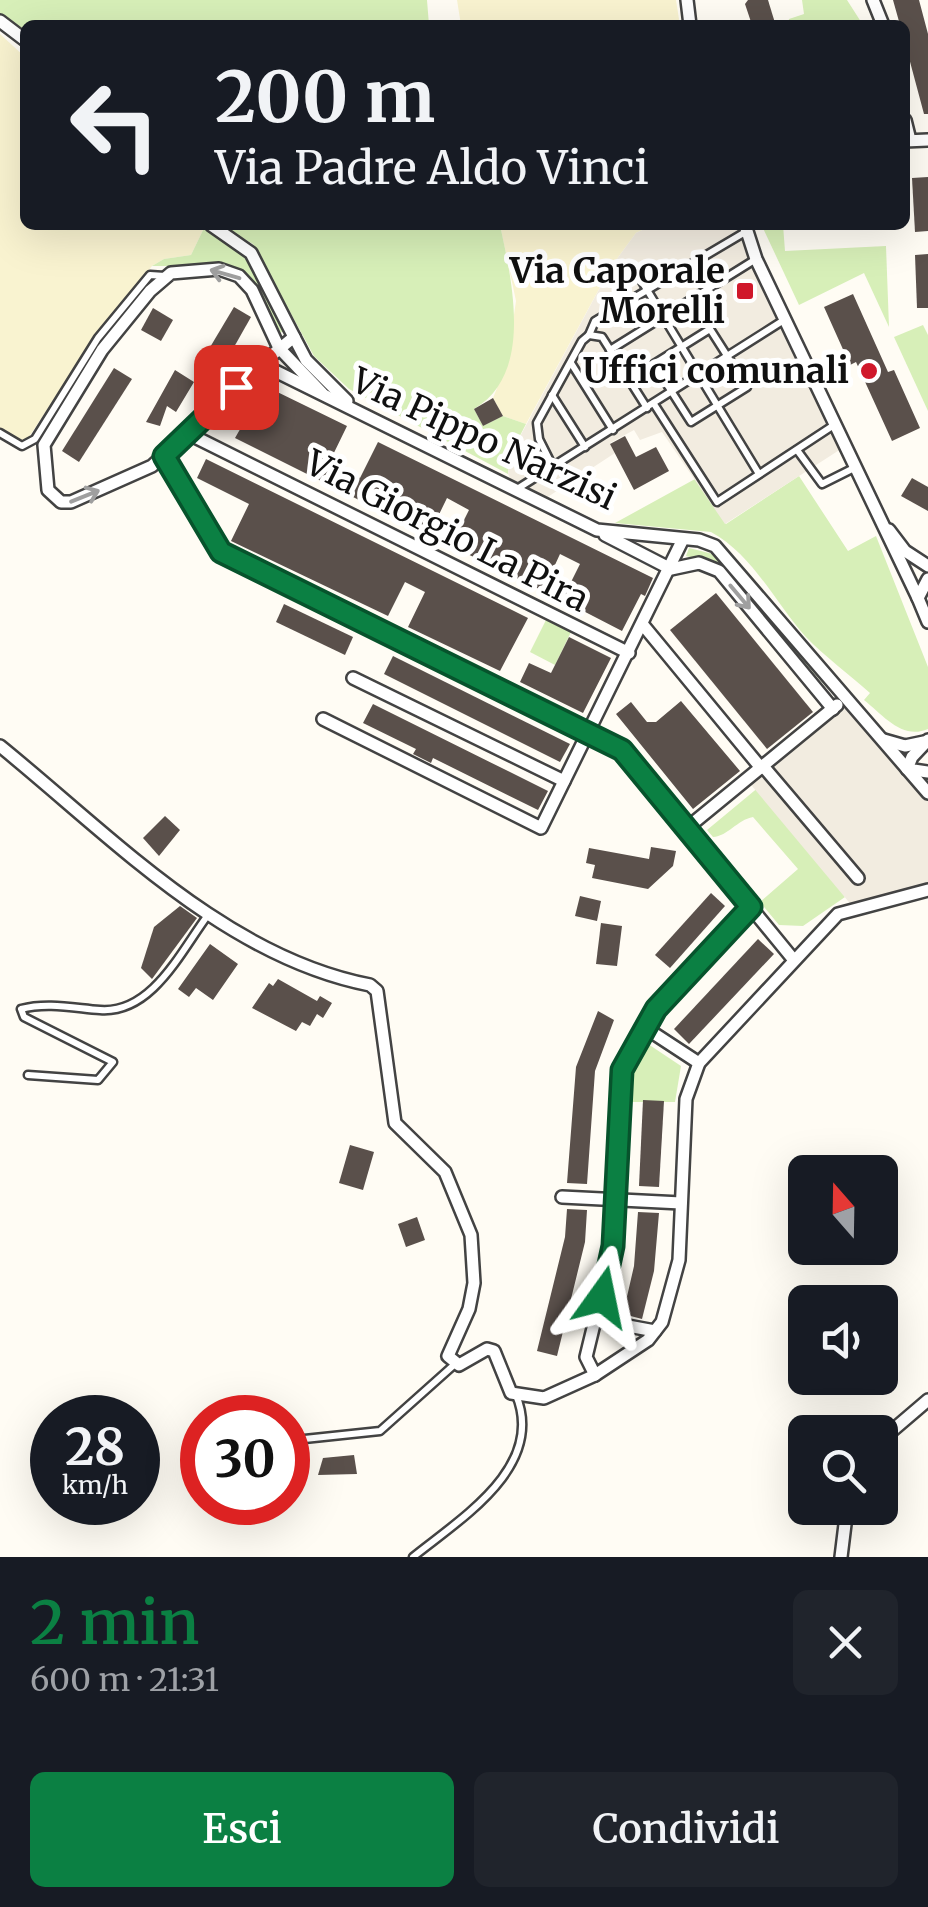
<!DOCTYPE html>
<html lang="it">
<head>
<meta charset="utf-8">
<style>
  body { margin:0; font-family:Merriweather,serif; background:#20242c; color:#f1f3f6; height:100vh; display:flex; flex-direction:column; font-size:38px; white-space:nowrap }
  * { box-sizing:border-box; margin:0 }
  p { font-size:32px; color:#9ea1a6 }
  .icon { flex:none; width:55px; height:55px; fill:none; stroke:currentColor; stroke-width:2; stroke-linecap:round; stroke-linejoin:round }
  .map { position:relative; height:1557px; overflow:hidden }
  .sheet { display:flex; flex-direction:column; background:#171b24; flex:1 }
  .sheet>* { flex:none }
  .top-card { position:absolute; left:20px; top:20px; width:890px; height:210px; border-radius:15px; box-shadow:0 10px 40px #0002; background:#171b24; color:#f1f3f6; overflow:hidden }
  .needle { width:65px; rotate:340deg }
  .fabs { position:absolute; left:788px; top:1155px; display:grid; gap:20px }
  .fabs a { display:grid; place-items:center; width:110px; height:110px; border-radius:15px; background:#171b24; box-shadow:0 10px 40px #0002; font-size:50px }
  .speed { position:absolute; left:30px; top:1395px; display:flex; gap:20px; font-size:50px; font-weight:700; text-align:center }
  .speed>* { display:grid; place-content:center; width:130px; height:130px; border-radius:50%; background:#171b24; box-shadow:0 10px 40px #0002; line-height:1 }
  .speed small { font-size:25px; font-weight:400 }
  .speed .limit { border:15px solid #d22; background:#fff; color:#111 }
  .pin { position:absolute; display:grid; place-items:center; width:85px; height:85px; color:#fff; margin:-42px; border-radius:20px; box-shadow:0 5px 15px #0006 }
  .me { position:absolute; width:110px; margin:-55px; rotate:12deg; stroke-linejoin:round; filter:drop-shadow(0 0 8px #0008) }
  .turn { display:flex; align-items:center; gap:35px; height:210px; padding:0 30px; font-size:45px }
  .turn .icon { width:130px; height:130px; stroke-width:2.5 }
  .turn b { display:block; font-size:70px; line-height:85px }
  .round { display:grid; place-items:center; flex:none; width:105px; height:105px; border-radius:15px; background:#20242c }
  .summary { display:flex; align-items:center; justify-content:space-between; height:170px; padding:0 30px }
  h1 { font-size:60px; font-weight:600; line-height:75px; color:#0b8043 }
  .primary-button { display:flex; gap:20px; margin-top:auto; padding:20px 30px }
  .primary-button a { flex:1; height:115px; border-radius:15px; background:#0b8043; color:#fff; font-size:40px; font-weight:600; line-height:115px; text-align:center }
  .primary-button a+a { background:#20242c; color:#f1f3f6 }
  .map>svg:first-child { display:block }
</style>
</head>
<body>
<div class="map">
<svg width="928" height="1557" viewBox="0 0 928 1557">
  <rect width="100%" height="100%" fill="#fffcf4"/>
  <g fill="#f9f3d0">
    <polygon points="457,0 676,0 679,19 678,25 461,25"/>
    <polygon points="0,34 25,57 25,225 205,226 191,255 164,259 152,266 94,338 25,443 0,430"/>
    <polygon points="500,225 653,225 636,233 611,267 526,424 503,416 493,398 507,363 516,301"/>
  </g>
  <g fill="#d7efb8">
    <polygon points="0,0 427,0 429,25 25,25 25,35 0,18"/>
    <polygon points="802,0 847,0 863,25 788,25 789,19 804,14"/>
    <path d="M220,225H500C512,281 534,374 474,409L483,426L503,416L526,424L510,455L508,474L349,389L314,356L253,244Z"/>
    <polygon points="783,225 785,251 886,246 889,327 864,273 799,305 762,226"/>
    <path d="M205,226L248,257L285,330L280,333C237,244 239,267 152,266L164,259L191,255Z"/>
    <polygon points="923,325 928,335 928,411 894,337"/>
    <path d="M799,476L848,551L876,536L928,667V729C902,740 884,716 864,700L870,693C849,674 824,656 805,636C774,601 753,555 711,532L615,523L695,479L726,524Z"/>
    <polygon points="689,548 717,555 832,694 720,565 686,556"/>
    <polygon points="546,620 571,632 555,665 530,652"/>
    <path d="M765,782L795,812L845,897L803,926L779,925L760,902L798,869L753,817C737,820 728,836 713,837L707,830Z"/>
    <polygon points="648,1044 681,1066 675,1102 628,1102 636,1063"/>
  </g>
  <g fill="#f2ece0">
    <polygon points="653,225 745,225 844,447 725,524 662,432 640,440 634,430 610,443 615,453 540,502 516,490 508,474 510,455 611,267 636,233"/>
    <polygon points="845,699 928,793 928,890 853,907 747,780"/>
  </g>
  <g fill="#5a504b">
    <polygon points="748,0 768,0 775,23 752,25 745,4"/>
    <polygon points="893,0 919,0 928,34 928,114 924,114 905,43 905,25 900,25"/>
    <polygon points="928,177 928,231 915,232 912,178"/>
    <polygon points="928,254 928,308 917,308 915,255"/>
    <polygon points="853,294 888,372 894,370 920,428 892,441 856,362 850,365 824,307"/>
    <polygon points="234,307 251,317 221,370 203,359"/>
    <polygon points="153,308 173,320 161,341 141,330"/>
    <polygon points="114,368 132,379 79,462 62,451"/>
    <polygon points="175,370 194,382 176,412 167,406 160,426 146,422"/>
    <polygon points="265,386 347,426 329,463 360,478 378,442 653,578 645,596 641,594 622,631 562,600 580,564 560,554 543,591 451,546 469,510 447,498 429,535 235,438"/>
    <polygon points="493,398 503,416 483,426 474,409"/>
    <polygon points="625,436 636,457 656,447 669,471 634,490 610,444"/>
    <polygon points="206,459 528,618 500,671 408,627 425,592 405,582 388,616 231,541 249,504 197,478"/>
    <polygon points="912,478 928,487 928,511 901,496"/>
    <polygon points="716,593 813,712 767,749 670,630"/>
    <polygon points="284,604 353,637 345,655 276,622"/>
    <polygon points="569,637 611,658 583,713 520,682 529,663 551,673"/>
    <polygon points="393,656 570,744 560,762 384,674"/>
    <polygon points="681,701 740,771 693,809 616,714 631,702 647,722 656,722"/>
    <polygon points="373,704 548,791 538,810 433,758 431,763 413,754 416,749 363,723"/>
    <polygon points="165,816 180,830 159,856 143,838"/>
    <polygon points="651,847 676,851 673,866 648,889 592,878 595,865 586,863 589,848 649,859"/>
    <polygon points="711,893 725,906 670,968 655,955"/>
    <polygon points="580,896 601,901 597,921 575,916"/>
    <polygon points="180,906 197,918 152,979 141,968 154,927"/>
    <polygon points="601,923 622,926 617,966 596,964"/>
    <polygon points="758,939 774,954 689,1044 674,1029"/>
    <polygon points="210,944 238,964 213,1000 196,988 189,997 178,989"/>
    <polygon points="278,979 317,1001 320,996 332,1003 323,1018 317,1014 310,1026 302,1022 296,1031 252,1008 269,983 273,986"/>
    <polygon points="598,1011 614,1020 595,1071 587,1184 567,1183 576,1067"/>
    <polygon points="643,1100 664,1101 659,1187 639,1186"/>
    <polygon points="350,1145 374,1152 363,1190 339,1183"/>
    <polygon points="567,1209 587,1210 585,1242 557,1356 537,1351 565,1237"/>
    <polygon points="638,1212 659,1213 654,1271 642,1319 623,1314 634,1266"/>
    <polygon points="417,1217 425,1240 406,1247 398,1224"/>
    <polygon points="354,1455 357,1474 318,1475 323,1458"/>
  </g>
  <g fill="none" stroke-linecap="round" stroke-linejoin="round">
    <defs>
      <g id="lane">
        <polyline points="638,275 759,474"/>
        <polygon points="710,329 747,387 691,422 654,364"/>
        <polyline points="589,335 595,321 747,231"/>
        <polyline points="610,350 756,259"/>
        <polyline points="571,363 613,430"/>
        <polyline points="552,395 585,447"/>
        <polyline points="654,404 717,502 834,425"/>
        <polyline points="0,433 22,446 35,439 98,338 150,275 165,276"/>
        <polyline points="797,450 822,484 854,468"/>
        <polyline points="553,467 539,439 537,423 582,341 589,335 602,337 647,408"/>
        <polyline points="517,489 784,320"/>
        <path d="M28,1075L98,1080L113,1062L24,1017L21,1009C47,1002 74,1008 100,1010C152,1014 181,951 208,915"/>
        <polyline points="295,1440 380,1431 455,1364"/>
        <path d="M413,1557C460,1519 546,1467 516,1395"/>
      </g>
      <g id="street">
        <polyline points="687,0 690,25"/>
        <polyline points="873,0 883,25"/>
        <polyline points="0,21 25,40"/>
        <polyline points="905,120 910,140"/>
        <polyline points="905,141 928,140"/>
        <polyline points="211,225 251,253 294,337 261,364 152,466 71,502 61,502 48,490 44,445 102,350 150,291 171,273 219,269 239,276 252,290 279,348 322,393"/>
        <polyline points="745,225 756,259 918,598"/>
        <polyline points="294,337 306,360 347,401"/>
        <polyline points="261,364 597,530 699,540 715,546 928,793"/>
        <polyline points="187,433 629,653"/>
        <polyline points="164,456 221,552 622,750 793,959"/>
        <polyline points="889,530 905,551 928,566"/>
        <polyline points="605,535 671,569 699,563 719,571 833,709"/>
        <polyline points="928,579 918,598 928,622"/>
        <polyline points="643,625 761,768"/>
        <polyline points="353,678 564,781"/>
        <polyline points="323,719 541,828 683,539"/>
        <polyline points="884,740 905,746 924,742"/>
        <polyline points="928,740 912,757 907,769 928,772"/>
        <path d="M0,746C111,836 225,957 370,985L377,991L395,1123L445,1172L471,1235L474,1283L469,1309L448,1356L459,1365L487,1349L494,1351L511,1393L544,1398L595,1375L648,1340L662,1322L679,1260L686,1099L699,1063L838,914L928,890"/>
        <polyline points="763,766 858,878"/>
        <polyline points="687,828 837,705"/>
        <polyline points="644,1027 699,1063"/>
        <polyline points="562,1197 681,1203"/>
        <polyline points="596,1320 655,1331"/>
        <polyline points="595,1375 586,1357 613,1246 622,1070 656,1009 751,907"/>
        <polyline points="880,1441 928,1400"/>
        <polyline points="841,1557 847,1508"/>
      </g>
    </defs>
    <use href="#lane" stroke="#434343" stroke-width="11"/>
    <use href="#street" stroke="#434343" stroke-width="16"/>
    <use href="#lane" stroke="#fff" stroke-width="6"/>
    <use href="#street" stroke="#fff" stroke-width="11"/>
  </g>
  <defs><path id="oneway-shaft" d="M-6 0H5M1.5-3L5.5 0L1.5 3" fill="none" stroke-width="1.6" stroke-linecap="round" stroke-linejoin="round" transform="scale(2.5)"/></defs>
  <g stroke="#9f9f9f">
    <use href="#oneway-shaft" transform="translate(225 274) rotate(-164)"/>
    <use href="#oneway-shaft" transform="translate(85 496) rotate(-22)"/>
    <use href="#oneway-shaft" transform="translate(740 597) rotate(50)"/>
  </g>
  <g fill="none" stroke-linecap="round" stroke-linejoin="round">
    <defs>
      <polyline id="route" points="236,387 164,456 221,552 622,750 751,907 656,1009 622,1070 613,1246 602,1297"/>
    </defs>
    <use href="#route" stroke="#07532c" stroke-width="25"/>
    <use href="#route" stroke="#0b8043" stroke-width="18"/>
  </g>
  <g fill="#d0182b" stroke="#fff" stroke-width="4">
    <rect x="735" y="281" width="20" height="20" rx="5"/>
    <circle cx="869" cy="371" r="10"/>
  </g>
  <g text-anchor="middle" stroke-width="10" stroke-linejoin="round" paint-order="stroke">
    <g font-size="35" font-weight="bold" fill="#101010" stroke="#fff" text-anchor="end">
      <text x="725" y="283">Via Caporale<tspan x="725" dy="40">Morelli</tspan></text>
      <text x="849" y="383">Uffici comunali</text>
    </g>
    <g font-size="35" fill="#101010" stroke="#fff">
      <text transform="translate(484 439) rotate(25)" y="12">Via Pippo Narzisi</text>
      <text transform="translate(447 531) rotate(27)" y="12">Via Giorgio La Pira</text>
    </g>
  </g>
</svg>
<div class="fabs">
<a><svg class="needle" viewBox="-14 -14 28 28"><path d="M0-13l5 13h-10z" fill="#e53935"/><path d="M0 13l5-13h-10z" fill="#9ea1a6"/></svg></a>
<a><svg class="icon" aria-label="sound" viewBox="0 0 24 24"><path d="M4 9h4l5-4v14l-5-4H4zM17 9q2 3 0 6"/></svg></a>
<a><svg class="icon" aria-label="search" viewBox="0 0 24 24"><circle cx="10" cy="10" r="6"/><path d="M15 15l6 6"/></svg></a>
</div>
<div class="speed"><div>28<small>km/h</small></div><div class="limit">30</div></div>
<div class="pin" style="left:236px;top:387px;background:#d93025"><svg class="icon" aria-label="arrive" viewBox="0 0 24 24"><path d="M6 21V4h12l-3 4 3 4H6"/></svg></div>
<svg class="me" style="left:602px;top:1297px" viewBox="-20 -20 40 40"><path d="M0-17L14 15 0 8-14 15z" fill="#0b8043" stroke="#fff" stroke-width="4"/></svg>
<div class="top-card">
<div class="turn"><svg class="icon" aria-label="left" viewBox="0 0 24 24"><path d="M17 20v-9H6M10 6l-5 5 5 5"/></svg><div><b>200 m</b>Via Padre Aldo Vinci</div></div>
</div>
</div>
<section class="sheet">
<div class="summary"><div><h1>2 min</h1><p>600 m · 21:31</p></div><a class="round"><svg class="icon" aria-label="close" viewBox="0 0 24 24"><path d="M6 6l12 12M18 6L6 18"/></svg></a></div>
<div class="primary-button"><a>Esci</a><a>Condividi</a></div>
</section>
</body>
</html>
